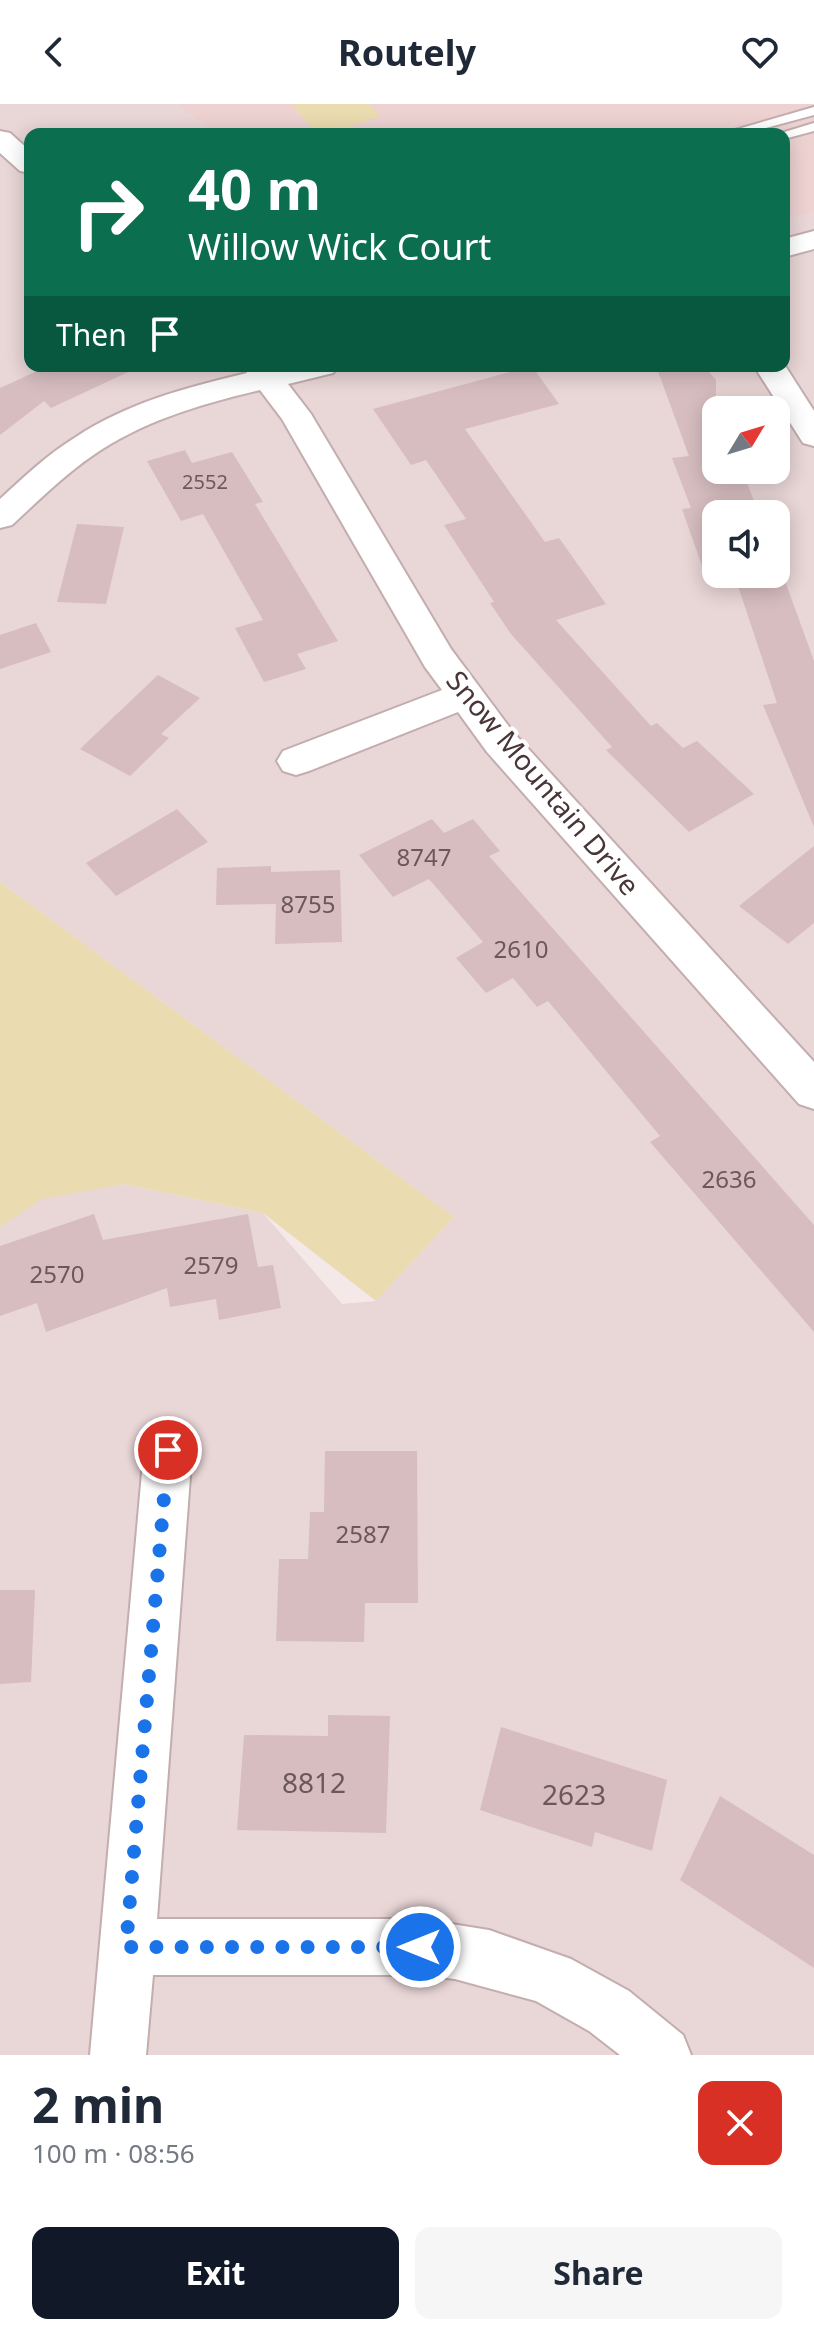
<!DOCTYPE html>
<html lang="en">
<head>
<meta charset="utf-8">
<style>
  body { margin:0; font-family:"Noto Sans",sans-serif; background:#f6f6f7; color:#1f2937; height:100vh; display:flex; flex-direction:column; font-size:30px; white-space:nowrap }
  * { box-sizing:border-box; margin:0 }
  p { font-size:26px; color:#747a83 }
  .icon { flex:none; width:44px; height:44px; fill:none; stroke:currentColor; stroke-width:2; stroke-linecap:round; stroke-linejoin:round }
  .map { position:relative; height:1951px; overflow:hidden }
  .sheet { display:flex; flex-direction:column; background:#fff; flex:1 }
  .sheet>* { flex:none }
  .hud { position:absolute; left:24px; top:24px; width:766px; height:244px; border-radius:16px; box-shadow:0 4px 20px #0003; background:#0b6e4f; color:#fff; overflow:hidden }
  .needle { width:52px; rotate:52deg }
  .fabs { position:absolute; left:702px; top:292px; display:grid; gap:16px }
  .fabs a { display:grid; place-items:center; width:88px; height:88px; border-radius:16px; background:#fff; box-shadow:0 4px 20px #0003; font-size:40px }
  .pin { position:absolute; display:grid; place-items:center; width:68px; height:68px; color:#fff; margin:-34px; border:4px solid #fff; border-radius:50%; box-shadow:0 2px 8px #0007 }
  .me { position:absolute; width:88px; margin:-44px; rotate:270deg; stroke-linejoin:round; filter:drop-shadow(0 0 6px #0008) }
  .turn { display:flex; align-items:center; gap:28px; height:168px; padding:0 32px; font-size:36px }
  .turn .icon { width:104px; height:104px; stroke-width:2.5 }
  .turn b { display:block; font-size:56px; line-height:68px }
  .then { display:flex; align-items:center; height:76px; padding:0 32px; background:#0003; gap:16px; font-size:30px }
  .round { display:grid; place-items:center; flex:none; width:84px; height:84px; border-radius:16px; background:#f6f6f7 }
  .head { display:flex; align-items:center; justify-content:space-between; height:136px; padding:0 32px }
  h1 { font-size:48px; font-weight:700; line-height:60px }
  .primary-button { display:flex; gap:16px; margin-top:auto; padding:16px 32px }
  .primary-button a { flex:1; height:92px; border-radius:16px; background:#111827; color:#fff; font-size:32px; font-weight:700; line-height:92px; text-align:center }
  .primary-button a+a { background:#f6f6f7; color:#1f2937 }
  header { display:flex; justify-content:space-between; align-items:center; height:104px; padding:0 32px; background:#fff; font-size:36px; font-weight:700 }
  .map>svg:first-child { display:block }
</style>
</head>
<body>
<header><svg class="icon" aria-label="back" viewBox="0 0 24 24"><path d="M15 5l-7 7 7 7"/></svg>Routely<svg class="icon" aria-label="heart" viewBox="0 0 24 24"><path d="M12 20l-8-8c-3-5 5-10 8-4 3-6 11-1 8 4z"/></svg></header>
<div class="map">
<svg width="814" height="1951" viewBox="0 0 814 1951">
  <rect width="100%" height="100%" fill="#f5e8e8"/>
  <path fill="#e9d6d7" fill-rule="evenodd" d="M0,0H177L214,30H30V262H784V116L814,109V1951H0V1068L111,1082L124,1080L263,1109L342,1200L376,1197L454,1113L0,778ZM716,306H776V366H716ZM716,410H776V470H716Z"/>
  <polygon fill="#eed2d2" points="177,0 814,0 814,109 784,116 784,30 214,30"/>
  <g fill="#eadbb0">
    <polygon points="292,0 370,0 380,12 330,30 316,30"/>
    <polygon points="0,778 454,1113 376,1197 263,1109 124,1080 42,1095 0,1123"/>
  </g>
  <g fill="#d7bdc0">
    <polygon points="48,262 141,262 51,304 44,297 0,331 0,284"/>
    <polygon points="532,262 559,300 465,325 545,438 559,434 606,500 556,516 651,622 657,619 683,644 697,637 754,690 689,728 606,646 612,643 511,530 490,499 494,498 444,421 466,415 426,356 411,361 373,305"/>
    <polygon points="656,262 704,262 716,276 716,366 742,366 759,410 716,410 716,470 776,470 776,452 814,557 814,723 763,601 777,599 736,476 708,479 682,405 691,404 672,354 689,352"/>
    <polygon points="185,346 192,359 232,348 263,398 255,400 338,537 297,550 306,565 264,578 235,524 263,516 203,410 181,417 147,357"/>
    <polygon points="77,420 124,423 106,500 57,498"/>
    <polygon points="36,519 51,548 0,565 0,531"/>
    <polygon points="158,571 200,594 161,630 169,634 130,672 80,645"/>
    <polygon points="177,705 208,738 116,792 86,759"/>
    <polygon points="432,715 444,729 473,715 500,747 489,752 814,1121 814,1228 650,1038 660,1032 548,897 537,903 513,874 486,889 456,854 483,838 429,775 393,793 359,751"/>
    <polygon points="814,742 814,819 788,840 739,802"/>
    <polygon points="271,762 271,768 340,766 342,838 275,840 276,800 216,801 217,764"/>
    <polygon points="94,1110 103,1136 248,1110 258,1163 273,1161 281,1204 219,1216 216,1195 170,1203 167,1184 46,1228 37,1199 0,1212 0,1142"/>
    <polygon points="325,1347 417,1347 418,1499 365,1499 364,1538 276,1537 279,1455 308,1455 310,1408 324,1408"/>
    <polygon points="0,1486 35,1486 31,1578 0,1580"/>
    <polygon points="328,1611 390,1612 386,1729 237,1726 244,1631 328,1632"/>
    <polygon points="501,1623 667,1676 652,1747 595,1728 592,1743 480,1706"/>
    <polygon points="720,1692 814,1751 814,1864 680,1776"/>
  </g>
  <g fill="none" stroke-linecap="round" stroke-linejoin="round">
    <defs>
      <g id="service">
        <polygon points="814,3 814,11 743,30 721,30"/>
        <polygon points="814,19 814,27 784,35 784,30 778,30"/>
      </g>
      <g id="minor">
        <polygon points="0,27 10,29 30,47 30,69 20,67 0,49"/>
        <polygon points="814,127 814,145 784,153 784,135"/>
        <polygon points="784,260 814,307 814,342 803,339 754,262"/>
        <path d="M242,262H338L333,269L288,280L311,310L451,545L513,628L814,958V1005L799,1000L487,648L458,608L309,667L296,671L283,667L277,657L283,647L442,586L425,563L282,315L260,286C201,300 142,317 92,352C63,372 38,397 12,421L0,424V395C24,373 48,350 76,333C127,299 188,283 247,269Z"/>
        <polygon points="168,1323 185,1330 192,1346 157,1815 420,1815 489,1826 571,1855 629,1887 683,1931 691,1951 620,1951 589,1927 536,1897 455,1875 420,1871 153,1871 146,1951 90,1951 144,1346 151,1330"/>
      </g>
    </defs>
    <use href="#service" stroke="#c3adae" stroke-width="4"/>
    <use href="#minor" stroke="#c3adae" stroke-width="4"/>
    <use href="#service" fill="#fff" fill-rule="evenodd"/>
    <use href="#minor" fill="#fff" fill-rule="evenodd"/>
  </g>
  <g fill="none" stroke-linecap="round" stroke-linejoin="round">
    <polyline stroke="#1a73e8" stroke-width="14" stroke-dasharray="0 25.2" points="168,1346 126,1843 420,1843"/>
  </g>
  <g text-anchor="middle" stroke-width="8" stroke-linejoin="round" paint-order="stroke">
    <g font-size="20" fill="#6c585a">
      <text x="205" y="385">2552</text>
    </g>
    <g font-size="24" fill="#6c585a">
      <text x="424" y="762">8747</text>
      <text x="308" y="809">8755</text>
      <text x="521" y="854">2610</text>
      <text x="729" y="1084">2636</text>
      <text x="211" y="1170">2579</text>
      <text x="57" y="1179">2570</text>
      <text x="363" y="1439">2587</text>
    </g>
    <g font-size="28" fill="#483638" stroke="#fff">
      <text transform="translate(543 679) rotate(50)" y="10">Snow Mountain Drive</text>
    </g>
    <g font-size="28" fill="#6c585a">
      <text x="314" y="1689">8812</text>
      <text x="574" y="1701">2623</text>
    </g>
  </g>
</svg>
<div class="fabs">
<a><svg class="needle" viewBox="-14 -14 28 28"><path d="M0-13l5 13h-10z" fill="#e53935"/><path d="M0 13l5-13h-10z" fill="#747a83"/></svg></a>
<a><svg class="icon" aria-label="sound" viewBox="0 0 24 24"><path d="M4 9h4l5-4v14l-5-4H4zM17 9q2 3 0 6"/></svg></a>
</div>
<div class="pin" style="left:168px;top:1346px;background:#d93025"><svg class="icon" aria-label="arrive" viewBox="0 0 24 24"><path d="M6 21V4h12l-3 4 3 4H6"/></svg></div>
<svg class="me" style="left:420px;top:1843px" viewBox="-20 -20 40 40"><circle r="17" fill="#1a73e8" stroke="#fff" stroke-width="3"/><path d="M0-11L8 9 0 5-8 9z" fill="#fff"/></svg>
<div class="hud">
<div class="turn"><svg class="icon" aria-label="right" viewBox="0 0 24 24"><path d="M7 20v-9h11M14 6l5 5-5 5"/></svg><div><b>40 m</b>Willow Wick Court</div></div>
<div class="then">Then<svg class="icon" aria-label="arrive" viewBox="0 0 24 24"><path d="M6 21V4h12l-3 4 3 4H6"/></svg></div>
</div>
</div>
<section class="sheet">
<div class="head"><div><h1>2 min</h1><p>100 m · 08:56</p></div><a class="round" style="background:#d93025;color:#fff"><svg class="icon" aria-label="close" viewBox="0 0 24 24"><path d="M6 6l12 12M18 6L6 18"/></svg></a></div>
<div class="primary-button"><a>Exit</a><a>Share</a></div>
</section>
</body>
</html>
